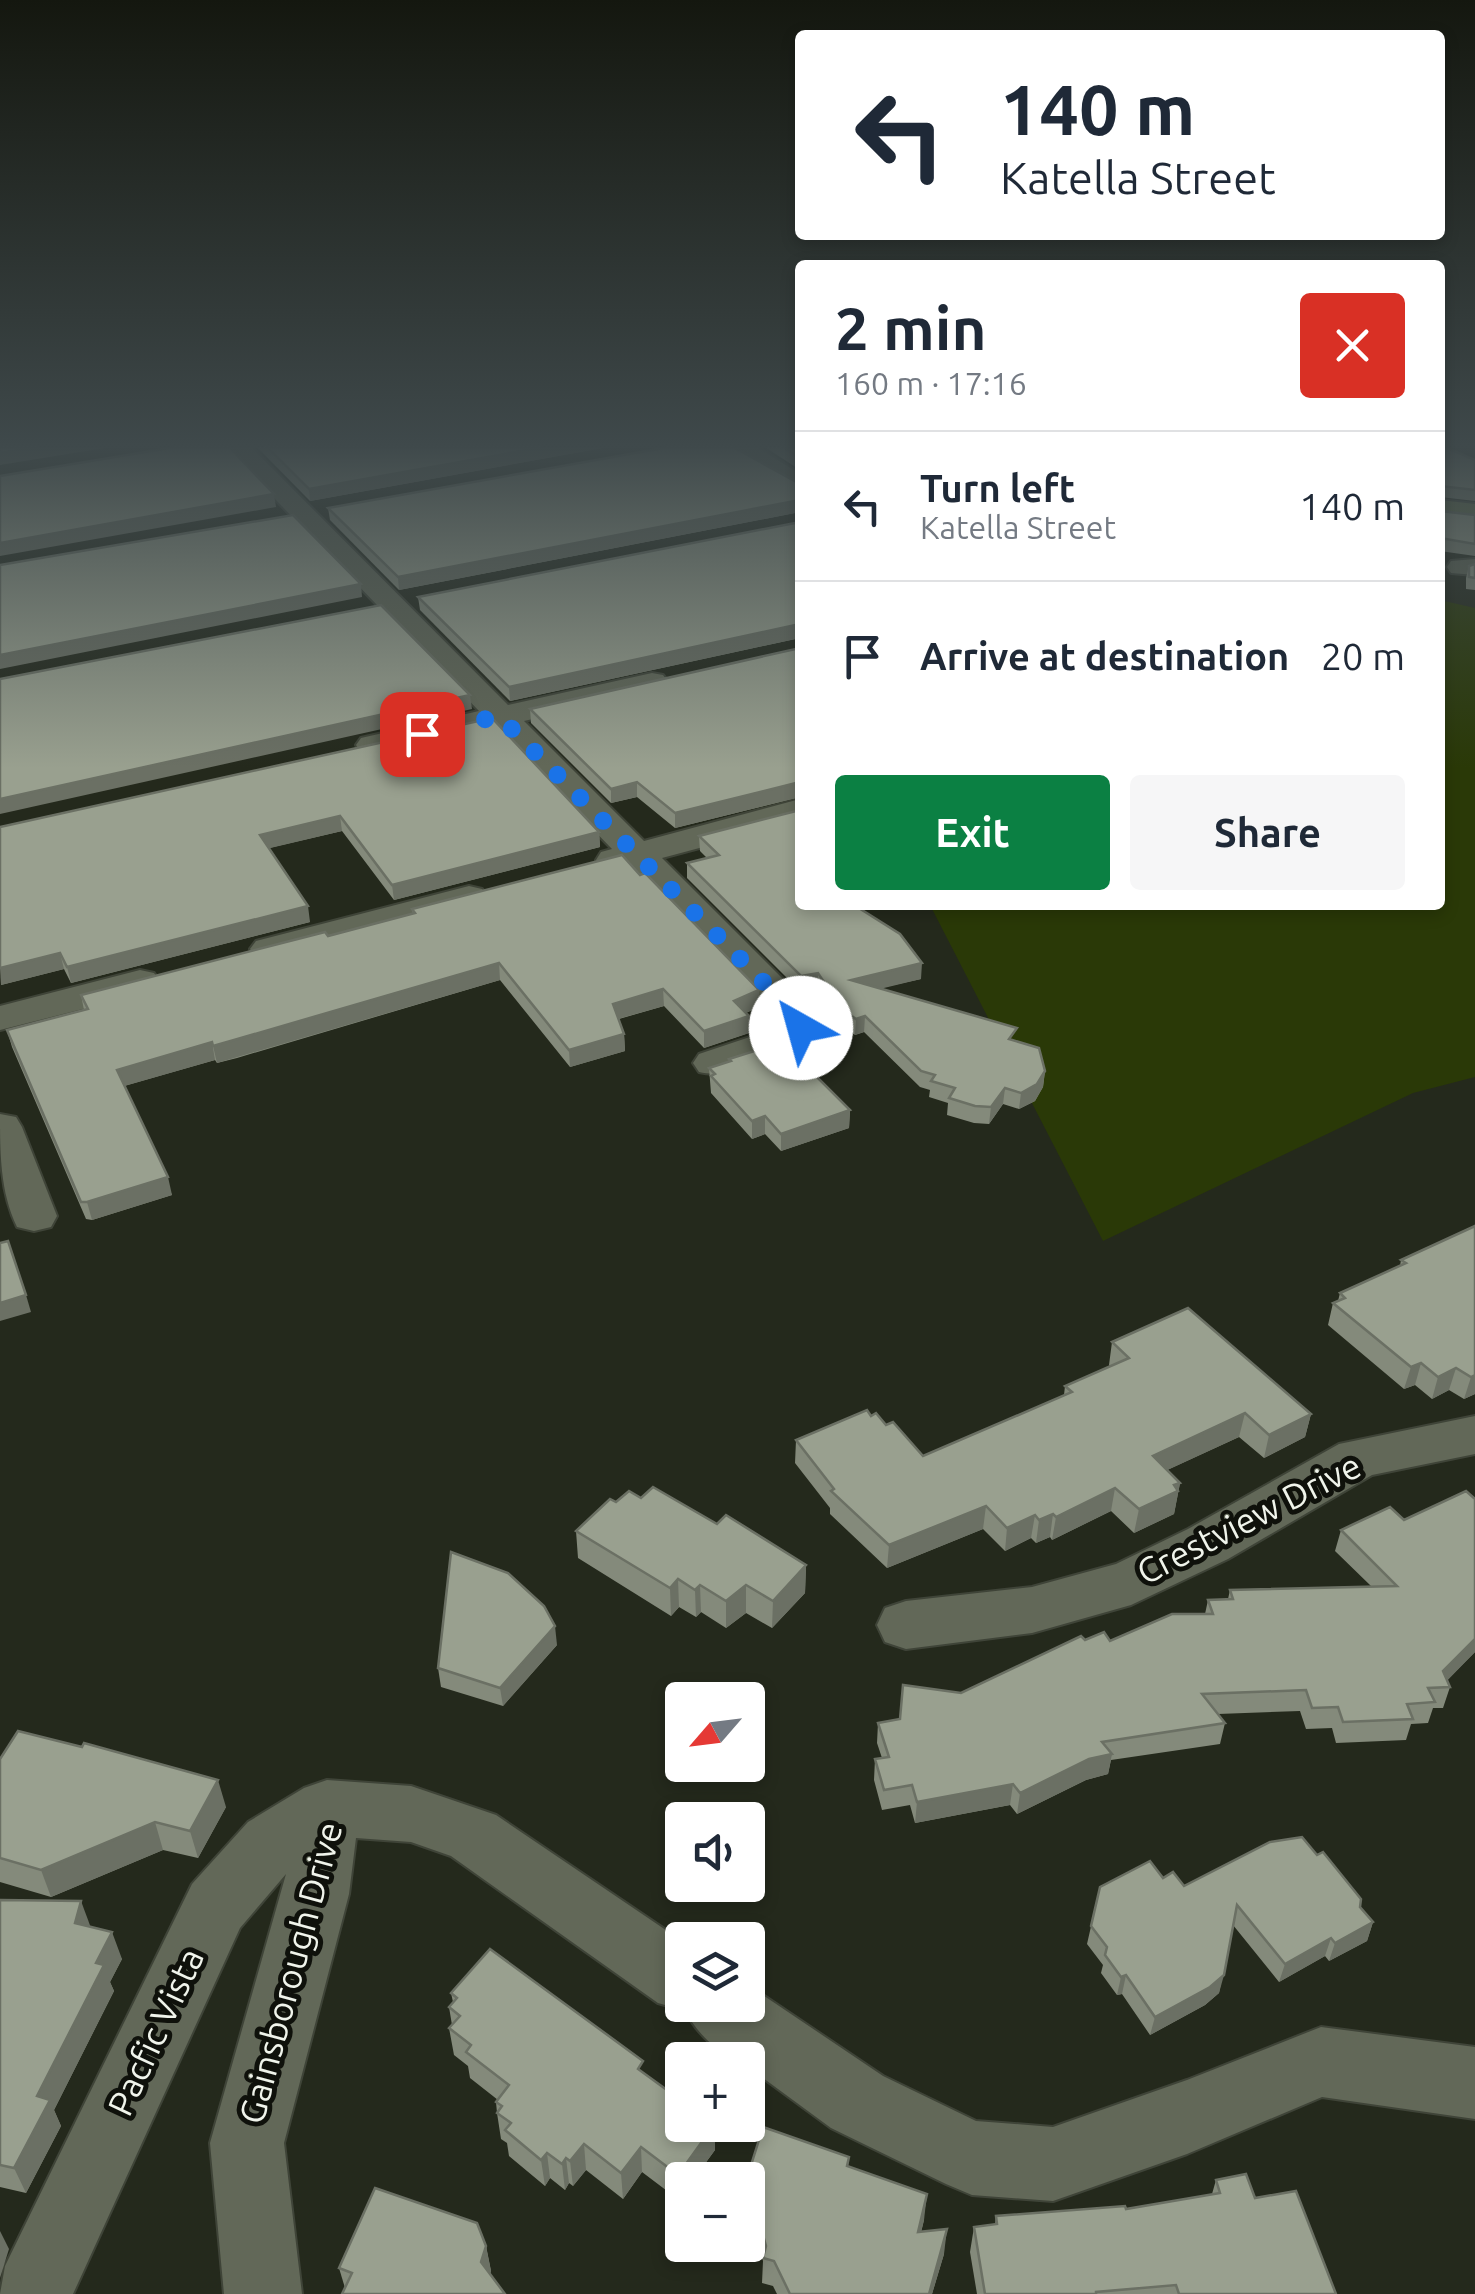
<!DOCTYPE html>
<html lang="en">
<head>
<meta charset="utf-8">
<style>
  body { margin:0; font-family:Ubuntu,sans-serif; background:#f6f6f7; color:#1f2937; height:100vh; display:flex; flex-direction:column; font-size:38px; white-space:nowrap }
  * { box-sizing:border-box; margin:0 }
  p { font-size:32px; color:#747a83 }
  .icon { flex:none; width:55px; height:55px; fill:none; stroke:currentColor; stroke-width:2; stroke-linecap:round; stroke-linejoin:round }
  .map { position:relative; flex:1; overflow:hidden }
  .details { position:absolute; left:795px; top:260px; width:650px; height:650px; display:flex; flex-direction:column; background:#fff; border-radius:10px; box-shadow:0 5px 15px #0003 }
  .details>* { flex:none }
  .top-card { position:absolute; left:795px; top:30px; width:650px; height:210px; border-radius:10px; box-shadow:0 5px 15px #0003; background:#fff; color:#1f2937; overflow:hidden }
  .needle { width:65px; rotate:242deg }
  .buttons { position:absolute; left:665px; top:1682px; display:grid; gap:20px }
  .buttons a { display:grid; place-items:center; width:100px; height:100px; border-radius:10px; background:#fff; box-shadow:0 5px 15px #0003; font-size:50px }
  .pin { position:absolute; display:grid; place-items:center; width:85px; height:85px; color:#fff; margin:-42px; border-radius:20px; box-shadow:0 5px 15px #0006 }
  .me { position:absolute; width:110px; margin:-55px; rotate:322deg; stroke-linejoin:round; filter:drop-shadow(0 0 8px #0008) }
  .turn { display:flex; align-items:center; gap:35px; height:210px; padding:0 40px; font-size:45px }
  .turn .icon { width:130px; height:130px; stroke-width:2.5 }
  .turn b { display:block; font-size:70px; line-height:85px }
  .round { display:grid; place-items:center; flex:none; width:105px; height:105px; border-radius:10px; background:#f6f6f7 }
  .headline { display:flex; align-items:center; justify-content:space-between; height:170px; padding:0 40px }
  h1 { font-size:60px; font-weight:600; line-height:75px }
  .button { display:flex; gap:20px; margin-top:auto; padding:20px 40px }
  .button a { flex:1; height:115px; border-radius:10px; background:#0b8043; color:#fff; font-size:40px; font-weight:600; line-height:115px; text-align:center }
  .button a+a { background:#f6f6f7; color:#1f2937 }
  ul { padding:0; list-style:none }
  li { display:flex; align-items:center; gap:30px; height:150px; padding:0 40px; border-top:2px solid #e0e1e3 }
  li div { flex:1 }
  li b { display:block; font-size:38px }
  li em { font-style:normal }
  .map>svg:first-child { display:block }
</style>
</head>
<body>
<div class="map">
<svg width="1475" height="2294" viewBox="0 0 1475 2294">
  <rect width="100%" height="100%" fill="#24291c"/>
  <polygon fill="#2a3907" points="1440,600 1475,608 1475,1077 1413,1093 1103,1241 930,905 1440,905"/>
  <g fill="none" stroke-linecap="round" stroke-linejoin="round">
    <defs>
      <g id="street">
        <path d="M225,447H251L508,705L652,673L663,675L668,682L663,689L524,721L644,841L800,799V821L662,858L814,1010L822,1029L807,1046C775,1057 732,1080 699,1072L693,1063L699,1054L777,1028L779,1022L629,867L614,871L601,868L596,860L601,852L612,849L494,727L373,755L361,752L356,745L361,738L479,711Z"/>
        <polygon points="719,447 757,447 800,474 800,493"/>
        <polygon points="1475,559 1475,575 1451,573 1447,567 1451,561"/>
        <polygon points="469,886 482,889 488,897 482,905 270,961 256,957 250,949 256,941"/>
        <polygon points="140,970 154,973 160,982 154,991 0,1030 0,1006"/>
        <path d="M0,1114L16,1117L22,1127L57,1216L51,1227L34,1231L17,1227C0,1192 0,1153 0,1114Z"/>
        <polygon points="1475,1416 1475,1454 1372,1475 1228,1559 1131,1605 1032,1633 906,1649 885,1642 877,1625 885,1608 906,1601 1032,1587 1116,1564 1188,1529 1339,1444"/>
        <path d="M327,1780L411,1786L496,1815L682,1941V2005H748V1985L883,2076L976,2121L1053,2127L1187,2080L1321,2027L1475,2047V2119L1322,2097L1187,2154L1053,2201L972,2195L946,2184L831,2128L748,2067V2060C723,2060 695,2032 686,2011L658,2003L451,1856L411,1842L356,1838L349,1894L284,2143L302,2294H224L210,2143L286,1874L240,1928L73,2294H0L5,2266L192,1884L248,1822L304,1788Z"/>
      </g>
      <polygon id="secondary" points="1440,500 1475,504 1475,524 1440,520"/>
    </defs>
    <use href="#street" stroke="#3f4438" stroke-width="4"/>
    <use href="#secondary" stroke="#3f4438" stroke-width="4"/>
    <use href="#street" fill="#626858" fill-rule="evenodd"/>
    <use href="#secondary" fill="#69774f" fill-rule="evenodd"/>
  </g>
  <g fill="#848a7b">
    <polygon points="257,447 608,447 310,501"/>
    <polygon points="765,447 800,447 800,470"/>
    <polygon points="1440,447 1475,460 1475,501 1440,497"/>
    <polygon points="800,484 800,512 399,590 330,520 328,508"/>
    <polygon points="1440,511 1475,515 1475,556 1440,551"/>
    <polygon points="800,522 800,638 510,701 420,610 418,597"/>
    <polygon points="1475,564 1475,590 1466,589 1466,578 1469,566"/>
    <polygon points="800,648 800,797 675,828 637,797 611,803 531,723 530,709"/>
    <polygon points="492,718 599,832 600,847 394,900 342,831 269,848 310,922 71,983 64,969 1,985 0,827"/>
    <polygon points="699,836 800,905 921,979 880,988 1015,1041 1045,1071 1043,1087 1035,1101 1019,1109 1003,1104 989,1124 974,1123 947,1115 948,1103 929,1097 930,1090 920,1087 864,1032 855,1035 841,1025 818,989 800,991 687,878 687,863 707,858 700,851"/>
    <polygon points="412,909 759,1007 746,1013 749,1016 749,1033 704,1048 664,1006 619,1019 624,1034 625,1051 570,1067 500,980 237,1058 217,1063 215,1060 124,1086 172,1195 92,1220 86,1219 12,1047 7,1030 84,1010 81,995 328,936 413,914"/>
    <polygon points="729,1059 795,1062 850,1110 849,1128 781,1151 765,1134 752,1139 711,1093 709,1068 729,1062"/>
    <polygon points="1475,1226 1475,1394 1464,1399 1449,1390 1432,1399 1415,1385 1404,1389 1328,1325 1333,1303 1338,1301 1340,1293 1400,1266 1401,1260"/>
    <polygon points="1112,1342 1311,1414 1305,1437 1264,1458 1239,1437 1167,1470 1180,1483 1174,1514 1134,1533 1111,1511 1052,1540 1050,1537 1036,1543 1031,1538 1005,1551 983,1529 887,1568 830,1514 830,1508 795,1463 796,1440 871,1416 886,1425 923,1456 1064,1395 1065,1386 1110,1366 1109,1365"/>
    <polygon points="641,1498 717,1524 806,1565 805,1593 772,1628 746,1613 726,1628 701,1612 696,1617 679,1607 671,1616 578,1558 576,1531"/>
    <polygon points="1341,1530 1475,1652 1447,1680 1450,1687 1443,1708 1433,1708 1428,1723 1411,1724 1406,1740 1336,1743 1332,1728 1306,1729 1300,1711 1218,1714 1225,1723 1220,1744 1111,1760 1108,1774 1086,1780 1017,1814 1010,1805 915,1823 910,1805 882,1810 874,1780 875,1759 882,1758 877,1743 878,1723 900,1719 1085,1640 1110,1641 1205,1614 1208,1600 1228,1599 1230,1590 1371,1586 1335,1551"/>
    <polygon points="557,1645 503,1706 441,1687 438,1668"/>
    <polygon points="0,1759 226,1807 198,1858 163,1850 51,1897 0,1882"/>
    <polygon points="1163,1878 1184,1886 1360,1907 1373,1922 1367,1941 1329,1961 1325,1956 1279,1982 1233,1925 1219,1993 1205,2005 1150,2035 1122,1994 1117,1995 1101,1973 1103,1965 1087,1944 1100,1887"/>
    <polygon points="0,1900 91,1927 122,1959 110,1982 114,1991 54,2110 61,2126 26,2193 0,2187"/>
    <polygon points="451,1993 643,2073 714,2125 715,2150 693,2180 682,2180 682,2196 679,2200 642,2172 623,2199 586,2170 573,2186 569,2183 565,2190 550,2178 545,2186 509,2156 507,2143 501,2139 497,2113 496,2102 498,2100 470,2078 468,2066 454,2055 449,2028 452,2025 449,2007 453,2002"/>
    <polygon points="849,2157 848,2167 924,2220 921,2232 944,2254 932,2294 777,2294 773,2286 762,2283 763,2261 754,2231 755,2207 748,2204 747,2178"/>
    <polygon points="1216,2180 1255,2198 1336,2294 977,2294 970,2252 974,2227 995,2225 996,2216 1126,2209 1212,2194"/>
    <polygon points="486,2246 491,2271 490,2274 345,2288 339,2268"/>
  </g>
  <g fill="#6b7064">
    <polygon points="37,447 111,447 0,465 0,453"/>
    <polygon points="543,447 608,447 310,501 309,489"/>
    <polygon points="274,494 276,507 0,556 0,543"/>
    <polygon points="800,500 800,512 399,590 398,577"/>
    <polygon points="361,584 362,597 0,669 0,655"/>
    <polygon points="800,624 800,638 510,701 509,687"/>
    <polygon points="470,695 472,709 0,814 0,799"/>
    <polygon points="637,782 637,797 611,803 611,789"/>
    <polygon points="800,782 800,797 675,828 675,813"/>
    <polygon points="340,816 342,831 262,850 260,835"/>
    <polygon points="599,832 600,847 394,900 392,885"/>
    <polygon points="308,906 310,922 71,983 67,967"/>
    <polygon points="60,953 64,969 1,985 0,968"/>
    <polygon points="499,963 500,980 217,1063 213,1046"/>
    <polygon points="922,963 921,979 851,996 851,980"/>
    <polygon points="818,973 818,989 800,991 801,976"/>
    <polygon points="663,989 664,1006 614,1020 613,1004"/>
    <polygon points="759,990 759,1007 734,1018 734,1001"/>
    <polygon points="749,1016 749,1033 704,1048 704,1031"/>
    <polygon points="865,1016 864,1032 855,1035 856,1019"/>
    <polygon points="624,1034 625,1051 570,1067 569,1050"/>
    <polygon points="212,1042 215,1060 121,1087 117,1070"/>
    <polygon points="1045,1071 1043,1087 1035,1101 1019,1109 1021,1093"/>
    <polygon points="1005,1088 1003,1104 989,1124 991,1107"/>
    <polygon points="850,1110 849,1128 781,1151 781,1134"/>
    <polygon points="765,1116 765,1134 752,1139 752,1121"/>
    <polygon points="168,1177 172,1195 92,1220 87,1202"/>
    <polygon points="26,1295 31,1312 0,1321 0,1303"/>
    <polygon points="1421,1363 1415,1385 1404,1389 1411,1367"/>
    <polygon points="1456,1368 1449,1390 1432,1399 1438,1377"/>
    <polygon points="1475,1375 1475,1394 1464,1399 1471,1377"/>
    <polygon points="1245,1413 1239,1437 1148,1479 1153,1456"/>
    <polygon points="1311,1414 1305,1437 1264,1458 1269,1435"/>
    <polygon points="1180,1483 1174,1514 1134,1533 1139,1509"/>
    <polygon points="1115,1488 1111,1511 1052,1540 1056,1517"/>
    <polygon points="986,1506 983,1529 887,1568 889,1545"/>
    <polygon points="1053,1514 1050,1537 1036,1543 1039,1520"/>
    <polygon points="1035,1515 1031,1538 1005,1551 1007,1528"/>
    <polygon points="806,1565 805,1593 772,1628 773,1601"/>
    <polygon points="678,1579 679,1607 671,1616 670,1588"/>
    <polygon points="700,1585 701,1612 696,1617 695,1590"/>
    <polygon points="746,1585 746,1613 726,1628 726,1601"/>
    <polygon points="555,1626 557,1645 503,1706 500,1688"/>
    <polygon points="1475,1639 1475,1652 1440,1688 1443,1671"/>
    <polygon points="1112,1754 1108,1774 1086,1780 1017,1814 1020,1793 1089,1759"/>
    <polygon points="218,1780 226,1807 198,1858 190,1831"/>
    <polygon points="1013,1784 1010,1805 915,1823 917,1802"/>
    <polygon points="155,1822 163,1850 51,1897 41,1870"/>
    <polygon points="81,1901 91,1928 75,1923"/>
    <polygon points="1373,1922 1367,1941 1329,1961 1335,1943"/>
    <polygon points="112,1932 122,1959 110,1982 114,1991 54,2110 61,2126 26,2193 14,2168 37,2096 96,1963"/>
    <polygon points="1331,1938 1325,1956 1279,1982 1285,1964"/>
    <polygon points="1126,1975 1122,1994 1117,1995 1121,1977"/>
    <polygon points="1224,1975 1219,1993 1205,2005 1150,2035 1155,2017"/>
    <polygon points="714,2125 715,2150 693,2180 682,2180 682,2196 679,2200 678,2175"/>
    <polygon points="584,2144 586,2170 573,2186 570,2161"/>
    <polygon points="641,2147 642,2172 623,2199 621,2173"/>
    <polygon points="547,2153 550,2178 545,2186 541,2160"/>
    <polygon points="566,2158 569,2183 565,2190 562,2164"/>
    <polygon points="927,2194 924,2220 915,2257 918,2232"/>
    <polygon points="947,2229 944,2254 932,2294 929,2294"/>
    <polygon points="0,2231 9,2249 0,2278"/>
    <polygon points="486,2246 491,2271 485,2287 481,2262"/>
  </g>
  <g fill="#99a08f" stroke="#6b7064" stroke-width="2.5">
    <polygon points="0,447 37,447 0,453"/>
    <polygon points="176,447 229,447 274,494 0,543 0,476"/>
    <polygon points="267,447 543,447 309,489"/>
    <polygon points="669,447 733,447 800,484 800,500 398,577 328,508"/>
    <polygon points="783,447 800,447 800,458"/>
    <polygon points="1440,447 1445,447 1475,460 1475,490 1440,486"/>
    <polygon points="1440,511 1475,515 1475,544 1440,538"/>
    <polygon points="293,515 361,584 0,655 0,565"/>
    <polygon points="800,522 800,624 509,687 418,597"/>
    <polygon points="1475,564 1475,578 1469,577 1469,566"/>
    <polygon points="381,605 470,695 0,799 0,679"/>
    <polygon points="800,648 800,782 675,813 637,782 611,789 530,709"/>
    <polygon points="492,718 599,832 392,885 340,816 260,835 308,906 67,967 60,953 0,968 0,827"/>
    <polygon points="800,810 800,905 854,905 900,934 922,963 851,980 1017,1028 1009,1039 1039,1048 1045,1071 1037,1084 1021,1093 1005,1088 991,1107 975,1106 949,1098 955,1088 931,1081 935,1075 921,1071 865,1016 856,1019 842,1009 818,973 801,976 687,863 719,855 699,836"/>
    <polygon points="622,855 640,875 645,873 759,990 734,1001 749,1016 704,1031 663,989 613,1004 624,1034 569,1050 499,963 234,1040 213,1046 212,1042 117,1070 168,1177 87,1202 81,1202 7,1030 88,1009 81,995 325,932 328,936 415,913 412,909"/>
    <polygon points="777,1044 795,1062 801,1061 850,1110 781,1134 765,1116 752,1121 711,1076 715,1074 709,1068 731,1061 729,1059"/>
    <polygon points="1475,1226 1475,1375 1471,1377 1456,1368 1438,1377 1421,1363 1411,1367 1333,1303 1345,1298 1340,1293 1406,1263 1401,1260"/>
    <polygon points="8,1241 26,1295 0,1303 0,1243"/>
    <polygon points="1188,1308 1311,1414 1269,1435 1245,1413 1153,1456 1180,1483 1174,1485 1178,1491 1139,1509 1115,1488 1056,1517 1053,1514 1039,1520 1035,1515 1007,1528 986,1506 889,1545 831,1491 834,1489 796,1440 867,1410 871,1416 876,1413 886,1425 893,1422 923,1456 1072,1392 1065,1386 1129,1358 1112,1342"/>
    <polygon points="653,1487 717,1524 726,1515 806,1565 773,1601 746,1585 726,1601 700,1585 695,1590 678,1579 670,1588 576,1531 610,1499 616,1502 629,1491 641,1498"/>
    <polygon points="1466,1491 1475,1499 1475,1639 1443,1671 1450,1687 1428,1688 1435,1702 1407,1704 1413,1719 1343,1722 1338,1707 1312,1708 1306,1690 1202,1694 1225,1723 1102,1742 1112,1754 1089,1759 1020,1793 1013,1784 917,1802 912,1785 884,1790 875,1759 889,1757 878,1723 900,1719 903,1685 961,1693 1081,1636 1085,1640 1104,1632 1110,1641 1172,1614 1213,1614 1208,1600 1233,1599 1230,1590 1397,1586 1341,1530 1390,1507 1404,1520"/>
    <polygon points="451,1552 508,1573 544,1606 555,1626 500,1688 438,1668"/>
    <polygon points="18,1731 82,1747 84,1743 218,1780 190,1831 155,1822 41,1870 0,1858 0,1759"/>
    <polygon points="1302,1837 1317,1855 1323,1852 1361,1899 1360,1907 1373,1922 1335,1943 1331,1938 1285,1964 1237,1905 1224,1975 1210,1987 1155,2017 1126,1975 1121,1977 1105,1955 1107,1947 1091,1926 1100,1887 1150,1861 1163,1878 1173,1872 1184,1886 1270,1842"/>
    <polygon points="0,1900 81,1901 75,1923 112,1932 96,1963 104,1965 37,2096 50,2100 14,2168 0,2165"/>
    <polygon points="490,1949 643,2061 638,2069 682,2101 682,2125 714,2125 678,2175 641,2147 621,2173 584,2144 570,2161 566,2158 562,2164 547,2153 541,2160 505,2130 511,2123 497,2113 502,2106 496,2102 509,2085 466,2052 471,2045 449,2028 460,2016 449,2007 457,1998 451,1993"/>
    <polygon points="763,2127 849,2157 847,2166 927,2194 918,2232 947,2229 929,2294 790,2294 774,2261 763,2258 766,2246 755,2206 761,2184 747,2178"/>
    <polygon points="1246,2174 1255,2198 1296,2191 1336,2294 1179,2294 1176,2285 1096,2292 1096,2294 985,2294 974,2227 997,2224 996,2216 1125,2206 1126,2209 1220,2193 1216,2180"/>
    <polygon points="375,2188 477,2223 486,2246 481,2262 505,2294 342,2294 352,2273 339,2268"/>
  </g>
  <linearGradient id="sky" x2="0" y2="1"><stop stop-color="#14170f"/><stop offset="0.58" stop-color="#3f494b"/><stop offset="1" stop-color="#3f494b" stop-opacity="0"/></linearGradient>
  <rect width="1475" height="768" fill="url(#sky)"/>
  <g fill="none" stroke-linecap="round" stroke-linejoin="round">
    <polyline stroke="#1a73e8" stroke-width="18" stroke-dasharray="0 32.4" points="422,734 499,716 800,1019 801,1028"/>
  </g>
  <g text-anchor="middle" stroke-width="10" stroke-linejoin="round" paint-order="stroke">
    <g font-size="35" fill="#f0f4eb" stroke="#0f110b">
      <text transform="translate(1249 1519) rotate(-27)" y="12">Crestview Drive</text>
      <text transform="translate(291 1973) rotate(-75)" y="12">Gainsborough Drive</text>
      <text transform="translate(156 2032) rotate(-65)" y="12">Pacfic Vista</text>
    </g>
  </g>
</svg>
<div class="buttons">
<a><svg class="needle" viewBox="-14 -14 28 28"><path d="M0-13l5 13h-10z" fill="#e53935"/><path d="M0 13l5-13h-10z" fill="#747a83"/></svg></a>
<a><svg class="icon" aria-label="sound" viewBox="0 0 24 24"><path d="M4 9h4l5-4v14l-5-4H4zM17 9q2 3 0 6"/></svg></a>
<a><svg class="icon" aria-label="layers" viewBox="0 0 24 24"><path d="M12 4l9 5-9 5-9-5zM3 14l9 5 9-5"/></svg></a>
<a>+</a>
<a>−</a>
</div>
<div class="pin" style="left:422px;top:734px;background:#d93025"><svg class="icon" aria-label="arrive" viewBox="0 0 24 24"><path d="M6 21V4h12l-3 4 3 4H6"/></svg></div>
<svg class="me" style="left:801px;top:1028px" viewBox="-20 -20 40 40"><circle r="19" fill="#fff"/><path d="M0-13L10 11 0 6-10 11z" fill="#1a73e8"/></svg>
<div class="top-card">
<div class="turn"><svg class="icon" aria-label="left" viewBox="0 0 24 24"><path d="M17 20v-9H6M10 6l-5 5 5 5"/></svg><div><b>140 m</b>Katella Street</div></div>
</div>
<section class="details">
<div class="headline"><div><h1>2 min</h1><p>160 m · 17:16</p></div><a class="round" style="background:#d93025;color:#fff"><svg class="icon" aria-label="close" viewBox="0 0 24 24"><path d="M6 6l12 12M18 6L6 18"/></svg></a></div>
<ul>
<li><svg class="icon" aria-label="left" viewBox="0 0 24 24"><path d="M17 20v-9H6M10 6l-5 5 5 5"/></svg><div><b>Turn left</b><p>Katella Street</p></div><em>140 m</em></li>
<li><svg class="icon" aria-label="arrive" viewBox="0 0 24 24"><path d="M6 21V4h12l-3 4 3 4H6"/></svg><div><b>Arrive at destination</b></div><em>20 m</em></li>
</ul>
<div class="button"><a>Exit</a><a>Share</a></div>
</section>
</div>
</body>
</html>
